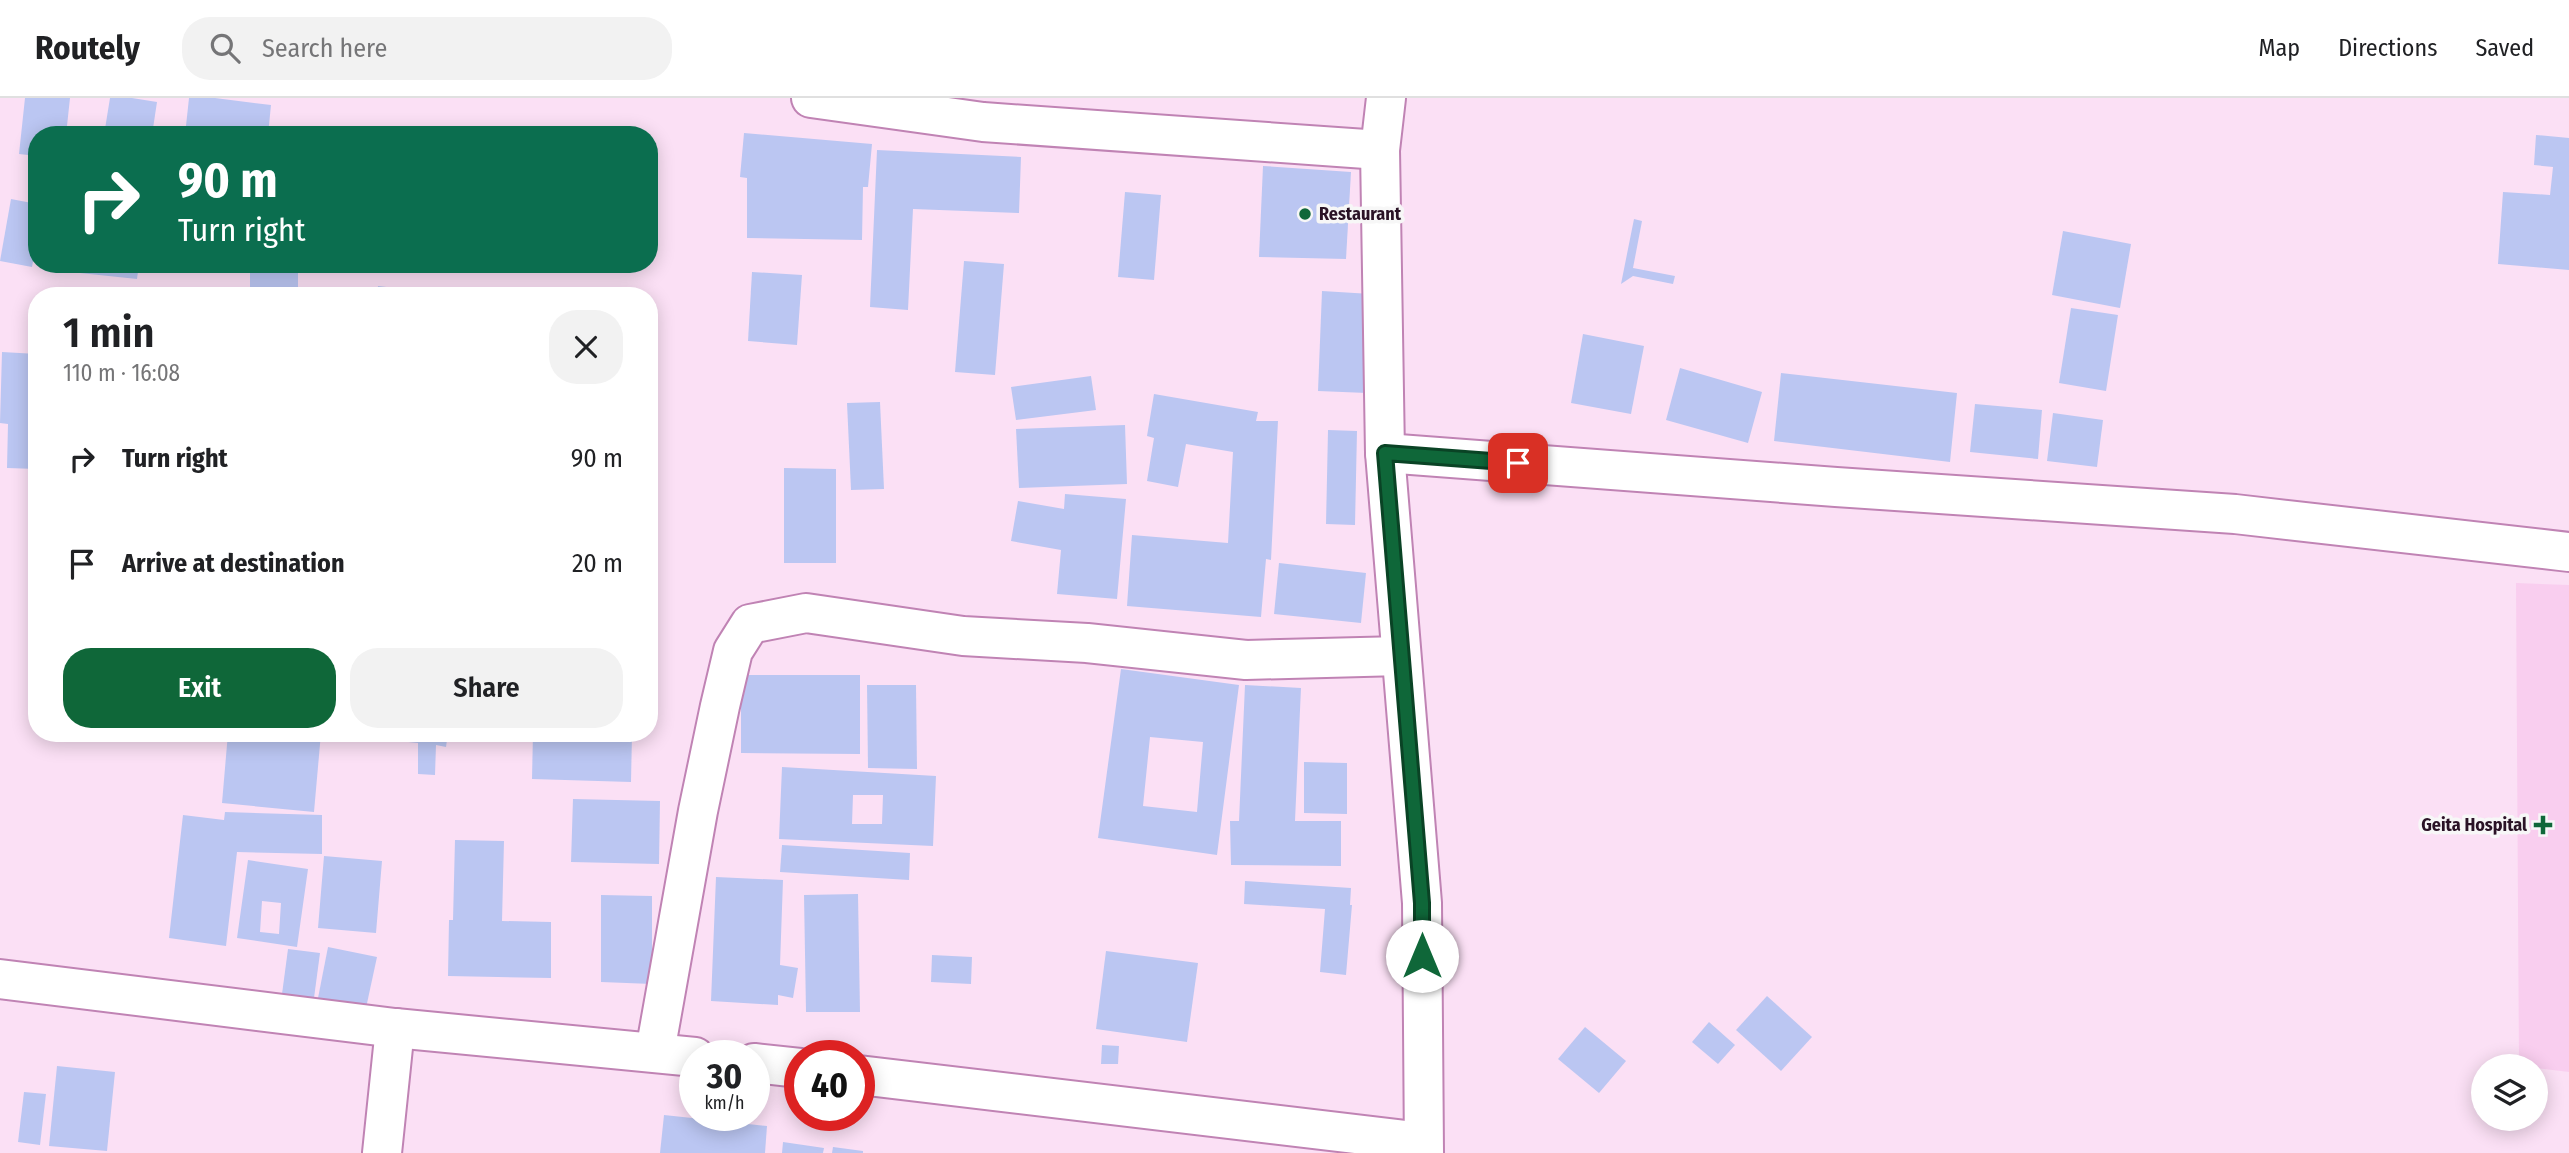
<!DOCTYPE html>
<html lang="en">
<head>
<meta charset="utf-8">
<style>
  body { margin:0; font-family:"Fira Sans Condensed",sans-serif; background:#f2f2f2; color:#202124; height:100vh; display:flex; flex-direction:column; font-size:26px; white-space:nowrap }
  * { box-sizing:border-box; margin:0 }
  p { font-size:23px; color:#757577 }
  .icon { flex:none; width:38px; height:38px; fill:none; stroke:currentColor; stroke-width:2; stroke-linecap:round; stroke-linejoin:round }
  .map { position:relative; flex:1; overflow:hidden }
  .sheet { position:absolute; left:28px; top:189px; width:630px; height:455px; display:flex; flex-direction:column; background:#fff; border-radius:28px; box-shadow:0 4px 18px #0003 }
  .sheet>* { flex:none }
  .banner { position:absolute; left:28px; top:28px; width:630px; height:147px; border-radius:28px; box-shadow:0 4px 18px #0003; background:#0b6e4f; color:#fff; overflow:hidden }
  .controls { position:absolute; left:2471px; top:956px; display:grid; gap:14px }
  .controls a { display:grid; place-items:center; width:77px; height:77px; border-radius:50%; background:#fff; box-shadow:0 4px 18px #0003; font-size:35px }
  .speed { position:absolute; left:679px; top:942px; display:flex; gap:14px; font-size:35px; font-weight:700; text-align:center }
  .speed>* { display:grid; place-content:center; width:91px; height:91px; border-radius:50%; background:#fff; box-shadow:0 4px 18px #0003; line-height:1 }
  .speed small { font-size:18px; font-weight:400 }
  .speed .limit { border:10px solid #d22; background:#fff; color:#111 }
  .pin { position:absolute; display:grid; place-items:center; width:60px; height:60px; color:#fff; margin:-30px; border-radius:14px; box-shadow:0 4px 10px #0006 }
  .me { position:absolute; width:77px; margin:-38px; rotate:0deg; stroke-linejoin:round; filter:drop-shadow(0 0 5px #0008) }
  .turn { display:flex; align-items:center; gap:24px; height:147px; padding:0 35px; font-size:32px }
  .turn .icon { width:91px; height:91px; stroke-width:2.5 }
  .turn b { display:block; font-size:49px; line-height:60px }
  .round { display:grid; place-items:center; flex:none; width:74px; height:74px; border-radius:28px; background:#f2f2f2 }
  .headline { display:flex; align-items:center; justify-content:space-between; height:119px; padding:0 35px }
  h1 { font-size:42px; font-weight:600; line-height:52px }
  .primary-button { display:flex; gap:14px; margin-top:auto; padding:14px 35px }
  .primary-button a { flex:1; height:80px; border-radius:28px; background:#0f6739; color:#fff; font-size:28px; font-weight:600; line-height:80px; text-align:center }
  .primary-button a+a { background:#f2f2f2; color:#202124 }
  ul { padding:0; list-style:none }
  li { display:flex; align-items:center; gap:21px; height:105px; padding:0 35px }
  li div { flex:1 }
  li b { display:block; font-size:26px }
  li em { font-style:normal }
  header { display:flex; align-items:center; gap:42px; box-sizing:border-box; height:98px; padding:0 35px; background:#fff; border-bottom:2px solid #e0e0e0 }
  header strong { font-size:33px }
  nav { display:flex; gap:38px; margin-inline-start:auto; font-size:24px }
  .search { width:490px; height:63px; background:#f2f2f2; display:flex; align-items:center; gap:18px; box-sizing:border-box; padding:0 24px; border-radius:28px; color:#757577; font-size:26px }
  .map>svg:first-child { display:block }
</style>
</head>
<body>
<header>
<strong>Routely</strong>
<div class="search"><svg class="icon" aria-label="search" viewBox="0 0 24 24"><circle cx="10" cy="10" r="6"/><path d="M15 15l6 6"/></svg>Search here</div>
<nav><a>Map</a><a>Directions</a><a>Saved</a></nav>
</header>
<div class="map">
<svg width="2569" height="1055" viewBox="0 0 2569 1055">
  <rect width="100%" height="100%" fill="#fbe0f5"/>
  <polygon fill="#f9ceef" points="2516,485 2569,487 2569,974 2536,970 2536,968 2519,968"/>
  <g fill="#bbc6f2" fill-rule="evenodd">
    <polygon points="25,0 70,0 66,37 37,37 37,58 19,56"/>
    <polygon points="110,0 132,0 157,4 152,37 104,37"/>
    <polygon points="189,0 215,0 271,7 268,37 185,37"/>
    <polygon points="744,35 872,46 868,89 863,89 862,142 747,140 747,80 740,79"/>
    <polygon points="2536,37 2569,40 2569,172 2498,166 2503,94 2550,97 2553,69 2534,67"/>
    <polygon points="877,52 1021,59 1019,115 913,111 908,212 870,209"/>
    <polygon points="1263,68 1351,74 1346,161 1259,159"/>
    <polygon points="1125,94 1161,97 1154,182 1118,179"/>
    <polygon points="11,101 37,106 37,143 32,169 0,163"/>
    <polygon points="1634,121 1642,123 1633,170 1675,178 1673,186 1633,178 1621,186"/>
    <polygon points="2063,133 2131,146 2120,210 2052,197"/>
    <polygon points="964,163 1004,166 995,277 955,274"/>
    <polygon points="42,166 139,166 137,181 42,171"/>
    <rect x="250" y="166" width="48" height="32"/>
    <polygon points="752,174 802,177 797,247 748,243"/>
    <polygon points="378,188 438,195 438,198 377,198"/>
    <polygon points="1322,193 1371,196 1367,295 1318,293"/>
    <polygon points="2071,210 2118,217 2106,293 2059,285"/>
    <polygon points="1583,236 1644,248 1631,316 1571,305"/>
    <polygon points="2,254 37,256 37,371 7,370 8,326 0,325"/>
    <polygon points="1680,270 1762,294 1748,345 1666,322"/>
    <polygon points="1781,275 1957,295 1950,364 1774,343"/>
    <polygon points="1091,278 1096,312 1016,322 1011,289"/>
    <polygon points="1154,296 1258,314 1256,323 1278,323 1271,462 1266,461 1261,519 1127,508 1132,437 1228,445 1233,354 1186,346 1178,389 1147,383 1154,340 1147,338"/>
    <polygon points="880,304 884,391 851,392 847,305"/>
    <polygon points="1975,306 2042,312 2038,361 1970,354"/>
    <polygon points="2053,315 2103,322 2097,369 2047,363"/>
    <polygon points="1125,327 1127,386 1019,390 1016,331"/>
    <polygon points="1328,332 1357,333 1355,427 1326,426"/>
    <polygon points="784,370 836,371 836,465 784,465"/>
    <polygon points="1065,396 1126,401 1117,501 1057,496 1061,452 1011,443 1018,403 1064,411"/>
    <polygon points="1279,465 1366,475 1361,525 1274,516"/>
    <path d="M1121,571L1239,587L1217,757L1098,740ZM1150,639L1203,644L1197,714L1143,708Z"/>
    <polygon points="741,577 860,577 860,656 741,655"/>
    <polygon points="867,587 916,587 917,671 868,670"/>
    <polygon points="1245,587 1301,590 1295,723 1341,723 1341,768 1231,767 1230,723 1239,723"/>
    <polygon points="228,635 321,635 314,714 222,705"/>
    <polygon points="340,635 448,635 446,649 436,647 435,677 418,676 418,645 340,637"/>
    <polygon points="533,635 632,637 631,684 532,681"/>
    <polygon points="1304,664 1347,665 1347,716 1304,715"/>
    <path d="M782,669L936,678L933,748L779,741ZM853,697H883L882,726H852Z"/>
    <polygon points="573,701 660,703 659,766 571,764"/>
    <polygon points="225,714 322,717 322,756 237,754 226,848 169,840 183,717 224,722"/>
    <polygon points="455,742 504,743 502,823 551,824 551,880 448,878 449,822 453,822"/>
    <polygon points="782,747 910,755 909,782 780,774"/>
    <polygon points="324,758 382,763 376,835 318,830"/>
    <path d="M248,762L308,771L297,849L237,840ZM262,803L281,805L279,836L260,834Z"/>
    <polygon points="716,779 783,782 780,867 798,870 793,900 778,897 778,907 711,903"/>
    <polygon points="1245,783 1351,790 1350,807 1352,807 1346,877 1320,874 1325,811 1244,806"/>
    <polygon points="858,796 860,914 806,914 804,797"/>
    <polygon points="601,797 652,798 652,886 601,884"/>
    <polygon points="328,849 377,859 366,910 318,900"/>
    <polygon points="288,851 320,855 314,900 282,896"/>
    <polygon points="1106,853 1198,865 1187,944 1096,931"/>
    <polygon points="932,857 972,859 971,886 931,884"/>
    <polygon points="1767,898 1812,939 1781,973 1736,932"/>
    <polygon points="1709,924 1735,947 1718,966 1692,944"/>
    <polygon points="1585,929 1626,963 1599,995 1558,961"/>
    <polygon points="1102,947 1119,948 1118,966 1101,966"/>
    <polygon points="57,968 115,974 107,1053 49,1048"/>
    <polygon points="24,994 46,996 40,1047 18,1044"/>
    <polygon points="664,1017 767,1028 765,1055 660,1055"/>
    <polygon points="783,1044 824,1050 823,1055 782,1055"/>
    <polygon points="833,1049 863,1053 863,1055 832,1055"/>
  </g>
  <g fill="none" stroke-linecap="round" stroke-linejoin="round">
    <defs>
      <g id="street">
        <polyline points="811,0 983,24 1380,52"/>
        <polyline points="1385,355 1836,389 2235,416 2569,454"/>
        <polyline points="0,881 395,930 695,959"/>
        <polyline points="655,954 698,713 720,608 733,553 750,526 806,515 963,538 1087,545 1246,562 1401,558"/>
        <polyline points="754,965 800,970"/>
        <polyline points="859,977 1423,1044"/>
        <polyline points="382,1055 395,930"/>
      </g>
      <polyline id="secondary" points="1386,0 1380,52 1385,355 1422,805 1424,1055"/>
    </defs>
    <use href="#street" stroke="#c083b4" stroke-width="42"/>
    <use href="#secondary" stroke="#c083b4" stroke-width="42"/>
    <use href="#street" stroke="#fff" stroke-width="38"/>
    <use href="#secondary" stroke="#fff" stroke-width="38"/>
  </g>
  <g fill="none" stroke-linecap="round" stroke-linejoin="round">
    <defs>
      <polyline id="route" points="1422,858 1422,805 1385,355 1518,365"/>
    </defs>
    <use href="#route" stroke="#0a4325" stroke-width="18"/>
    <use href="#route" stroke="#0f6739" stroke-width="12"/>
  </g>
  <g fill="#0f6739" stroke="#f7f7f7" stroke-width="2.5">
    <circle cx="1305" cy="116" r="7"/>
    <path d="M2539.5 716.5h7v7h7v7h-7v7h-7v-7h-7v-7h7z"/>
  </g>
  <g text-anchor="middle" stroke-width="7" stroke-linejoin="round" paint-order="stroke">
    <g font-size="18" font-weight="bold" fill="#2a1326" stroke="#f7f7f7" text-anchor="start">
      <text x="1319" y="122">Restaurant</text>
      <text x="2527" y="733" text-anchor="end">Geita Hospital</text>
    </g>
  </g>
</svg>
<div class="controls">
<a><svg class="icon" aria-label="layers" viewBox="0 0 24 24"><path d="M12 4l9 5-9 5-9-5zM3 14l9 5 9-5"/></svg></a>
</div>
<div class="speed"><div>30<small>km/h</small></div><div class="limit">40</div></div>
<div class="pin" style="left:1518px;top:365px;background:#d93025"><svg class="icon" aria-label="arrive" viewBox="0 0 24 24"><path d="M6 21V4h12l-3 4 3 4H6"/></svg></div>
<svg class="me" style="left:1422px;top:858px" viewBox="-20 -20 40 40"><circle r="19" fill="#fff"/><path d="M0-13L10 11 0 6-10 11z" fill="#0f6739"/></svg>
<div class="banner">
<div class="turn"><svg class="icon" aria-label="right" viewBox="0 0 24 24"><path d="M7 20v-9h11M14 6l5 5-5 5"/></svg><div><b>90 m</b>Turn right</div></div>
</div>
<section class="sheet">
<div class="headline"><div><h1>1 min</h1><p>110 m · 16:08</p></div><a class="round"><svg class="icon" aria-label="close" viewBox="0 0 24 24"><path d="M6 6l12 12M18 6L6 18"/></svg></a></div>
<ul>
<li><svg class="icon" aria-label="right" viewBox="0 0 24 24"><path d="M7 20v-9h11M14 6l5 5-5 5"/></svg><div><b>Turn right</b></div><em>90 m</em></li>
<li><svg class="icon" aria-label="arrive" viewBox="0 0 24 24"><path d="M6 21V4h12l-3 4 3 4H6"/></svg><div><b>Arrive at destination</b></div><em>20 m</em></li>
</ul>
<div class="primary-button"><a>Exit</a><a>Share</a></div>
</section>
</div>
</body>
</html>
